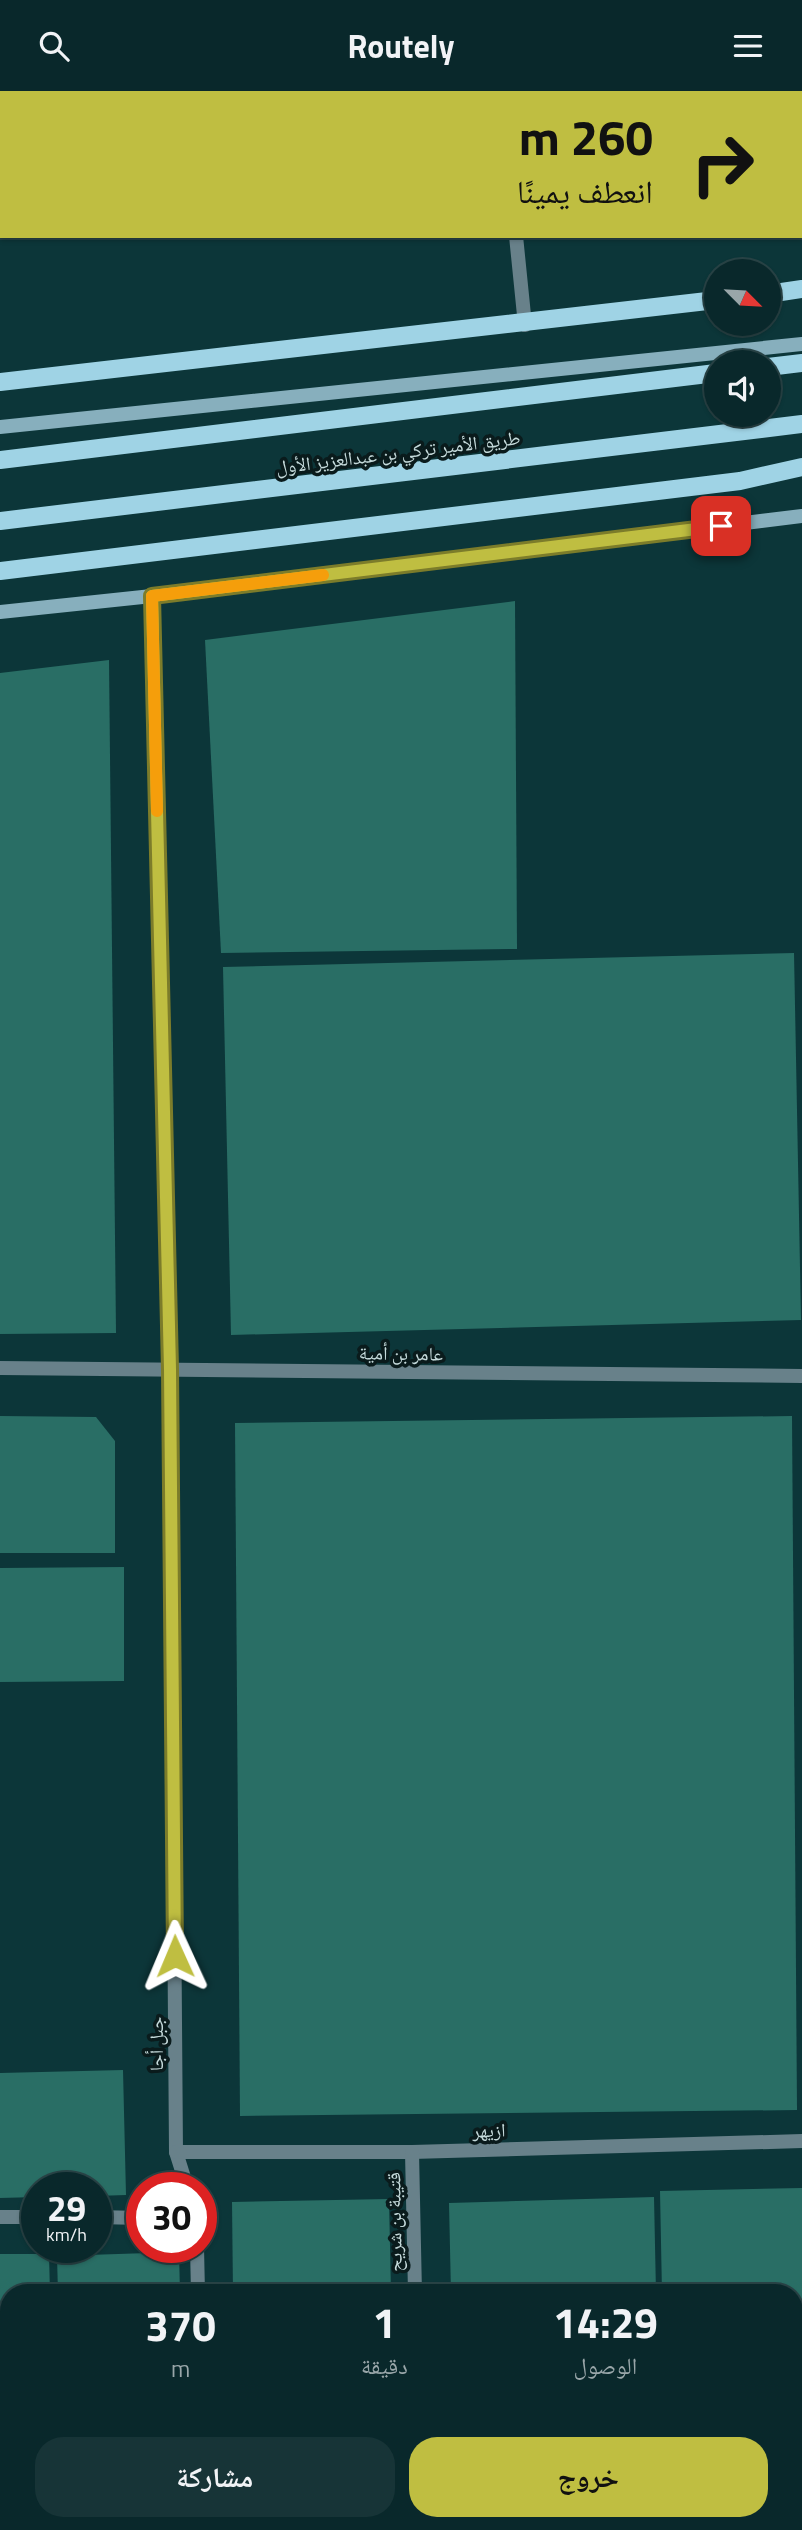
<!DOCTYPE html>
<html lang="ar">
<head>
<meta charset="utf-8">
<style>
  body { margin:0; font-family:"Titillium Web","Noto Naskh Arabic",sans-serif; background:#173437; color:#f1f3f6; direction:rtl; height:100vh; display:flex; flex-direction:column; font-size:26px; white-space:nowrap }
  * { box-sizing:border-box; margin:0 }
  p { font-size:23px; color:#99a6a9 }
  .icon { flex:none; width:38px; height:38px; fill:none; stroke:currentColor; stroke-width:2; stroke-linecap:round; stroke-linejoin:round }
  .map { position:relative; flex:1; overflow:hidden; direction:ltr }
  .details { position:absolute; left:0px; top:2193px; width:803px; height:247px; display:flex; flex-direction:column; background:#09282b; border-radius:28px 28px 0 0; box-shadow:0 2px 5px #0004,0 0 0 2px #294447; direction:rtl }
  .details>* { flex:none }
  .banner { position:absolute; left:0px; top:0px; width:803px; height:147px; box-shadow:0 2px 5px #0004,0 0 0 2px #294447; direction:rtl; background:#bfbe41; color:#111; overflow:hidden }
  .needle { width:46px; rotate:114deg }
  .tools { position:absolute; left:704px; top:168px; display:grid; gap:14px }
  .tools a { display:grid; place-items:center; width:77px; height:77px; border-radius:50%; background:#09282b; box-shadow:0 2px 5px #0004,0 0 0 2px #294447; font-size:35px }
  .speed { position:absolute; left:21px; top:2081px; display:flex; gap:14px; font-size:35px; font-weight:700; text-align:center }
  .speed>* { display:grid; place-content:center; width:91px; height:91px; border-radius:50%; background:#09282b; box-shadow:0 2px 5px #0004,0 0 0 2px #294447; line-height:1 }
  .speed small { font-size:18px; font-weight:400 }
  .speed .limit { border:10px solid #d22; background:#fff; color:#111 }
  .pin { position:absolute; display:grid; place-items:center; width:60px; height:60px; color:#fff; margin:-30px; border-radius:14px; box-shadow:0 4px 10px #0006 }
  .me { position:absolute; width:77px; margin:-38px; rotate:359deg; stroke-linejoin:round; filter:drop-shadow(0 0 5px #0008) }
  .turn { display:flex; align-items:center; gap:24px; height:147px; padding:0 35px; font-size:32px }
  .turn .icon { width:91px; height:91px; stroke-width:2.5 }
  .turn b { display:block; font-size:49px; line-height:60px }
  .eta { display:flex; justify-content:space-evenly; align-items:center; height:119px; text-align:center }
  .eta b { font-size:42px; font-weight:700; line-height:49px }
  .primary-button { display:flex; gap:14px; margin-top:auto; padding:14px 35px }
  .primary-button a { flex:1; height:80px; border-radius:28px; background:#bfbe41; color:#111; font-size:28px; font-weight:700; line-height:80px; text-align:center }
  .primary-button a+a { background:#173437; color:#f1f3f6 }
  header { display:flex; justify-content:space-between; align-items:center; height:91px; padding:0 35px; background:#09282b; font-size:32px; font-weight:700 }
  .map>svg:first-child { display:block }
</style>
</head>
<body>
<header><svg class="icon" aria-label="menu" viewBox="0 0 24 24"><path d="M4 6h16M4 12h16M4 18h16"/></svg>Routely<svg class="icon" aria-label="search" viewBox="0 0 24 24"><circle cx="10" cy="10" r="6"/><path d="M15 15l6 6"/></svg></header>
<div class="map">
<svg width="802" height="2439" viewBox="0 0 802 2439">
  <rect width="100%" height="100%" fill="#0c3639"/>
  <g fill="#296e65">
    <polygon points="515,510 517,858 221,862 205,549"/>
    <polygon points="109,569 116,1242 0,1243 0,582"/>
    <polygon points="794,862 801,1229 231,1244 223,876"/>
    <polygon points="0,1325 96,1326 115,1350 115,1462 0,1462"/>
    <polygon points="792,1325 797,2019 240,2025 235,1332"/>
    <polygon points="124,1476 124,1590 0,1591 0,1477"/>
    <polygon points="123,1979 126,2104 96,2105 96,2096 37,2096 37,2106 0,2107 0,1982"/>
    <polygon points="802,2097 802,2258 794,2258 794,2202 662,2202 660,2100"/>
    <polygon points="654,2106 656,2202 451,2202 449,2112"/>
    <polygon points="389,2108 391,2202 233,2202 232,2111"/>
    <polygon points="179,2161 180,2202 58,2202 57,2165"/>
    <polygon points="0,2163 49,2163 50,2202 9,2202 9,2324 0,2324"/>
    <rect x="794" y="2339" width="8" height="100"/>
    <polygon points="0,2374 9,2374 9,2431 182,2431 182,2439 0,2439"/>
    <rect x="232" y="2431" width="163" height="8"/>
    <rect x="474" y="2431" width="241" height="8"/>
  </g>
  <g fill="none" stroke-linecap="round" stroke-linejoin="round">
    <g stroke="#68818a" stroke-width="14">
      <polyline points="503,0 503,2"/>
      <polyline points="516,145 525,234"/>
      <polyline points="152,505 170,1278 176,2061 187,2096"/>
      <polyline points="0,1277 802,1285"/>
      <polyline points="176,2061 412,2061 802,2050"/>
      <polyline points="412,2061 415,2202"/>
      <polyline points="0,2126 37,2126"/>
      <polyline points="96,2126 142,2127"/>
      <polyline points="197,2156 198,2202"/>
      <polyline points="794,2287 802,2287"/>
      <polyline points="0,2346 9,2345"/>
      <polyline points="202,2431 202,2439"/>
      <polyline points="419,2431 419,2439"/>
      <polyline points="750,2431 750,2439"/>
    </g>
    <g stroke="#87afbd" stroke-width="14">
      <polyline points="0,336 802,253"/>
      <polyline points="0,521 152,505 802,425"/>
    </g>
    <g stroke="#9fd3e5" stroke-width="18">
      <polyline points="768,203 802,198"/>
      <polyline points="768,276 802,272"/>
      <polyline points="0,291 716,209"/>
      <polyline points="0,369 716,282"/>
      <polyline points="0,430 802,333"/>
      <polyline points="0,480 740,390 802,376"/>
    </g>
  </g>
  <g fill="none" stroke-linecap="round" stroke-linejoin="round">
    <defs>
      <polyline id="route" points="175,1865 170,1278 152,505 721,435"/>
    </defs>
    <use href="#route" stroke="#7c7c2a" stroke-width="18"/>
    <use href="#route" stroke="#bfbe41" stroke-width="12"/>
    <polyline stroke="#f59e0b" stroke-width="12" points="157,720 152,505 323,484"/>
  </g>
  <g text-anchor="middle" stroke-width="7" stroke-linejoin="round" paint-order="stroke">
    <g font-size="19" fill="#c5dadb" stroke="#0a1b1c">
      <text transform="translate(398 361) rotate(-7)" y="7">طريق الأمير تركي بن عبدالعزيز الأول</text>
      <text transform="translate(401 1262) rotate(1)" y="7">عامر بن أمية</text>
      <text transform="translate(156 1953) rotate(-90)" y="7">جبل أجا</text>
      <text transform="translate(489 2039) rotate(-2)" y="7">ازيهر</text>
      <text transform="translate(394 2131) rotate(-91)" y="7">قتيبة بن شريح</text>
    </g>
  </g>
</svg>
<div class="tools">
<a><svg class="needle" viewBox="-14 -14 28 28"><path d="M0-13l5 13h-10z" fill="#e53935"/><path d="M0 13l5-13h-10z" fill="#99a6a9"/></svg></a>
<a><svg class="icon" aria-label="sound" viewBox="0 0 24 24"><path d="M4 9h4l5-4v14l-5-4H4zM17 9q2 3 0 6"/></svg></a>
</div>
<div class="speed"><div>29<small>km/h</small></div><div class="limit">30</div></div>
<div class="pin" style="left:721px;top:435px;background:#d93025"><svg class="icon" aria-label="arrive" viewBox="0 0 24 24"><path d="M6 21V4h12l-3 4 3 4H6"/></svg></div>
<svg class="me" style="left:175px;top:1865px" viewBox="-20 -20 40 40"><path d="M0-17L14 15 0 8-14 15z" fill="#bfbe41" stroke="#fff" stroke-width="4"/></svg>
<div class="banner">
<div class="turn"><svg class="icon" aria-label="right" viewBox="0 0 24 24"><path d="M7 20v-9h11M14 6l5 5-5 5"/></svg><div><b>260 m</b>انعطف يمينًا</div></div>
</div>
<section class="details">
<div class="eta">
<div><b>14:29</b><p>الوصول</p></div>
<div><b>1</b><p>دقيقة</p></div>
<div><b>370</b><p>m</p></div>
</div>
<div class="primary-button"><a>خروج</a><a>مشاركة</a></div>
</section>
</div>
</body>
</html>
